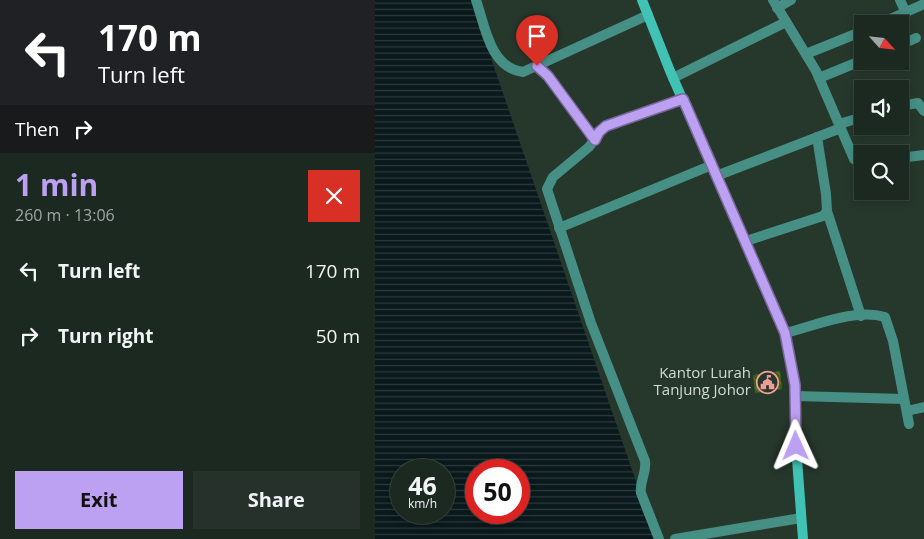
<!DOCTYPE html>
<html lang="en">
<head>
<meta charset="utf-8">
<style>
  body { margin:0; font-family:"Open Sans",sans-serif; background:#25312a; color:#f1f3f6; height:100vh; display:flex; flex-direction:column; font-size:19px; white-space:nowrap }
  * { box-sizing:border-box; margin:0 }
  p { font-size:16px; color:#a0a6a5 }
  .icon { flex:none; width:28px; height:28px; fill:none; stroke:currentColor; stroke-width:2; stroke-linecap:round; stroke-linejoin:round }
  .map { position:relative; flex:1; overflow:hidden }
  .panel { display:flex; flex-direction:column; background:#1c2921; width:375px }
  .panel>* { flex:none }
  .banner { background:#202124; color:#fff; overflow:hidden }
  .needle { width:32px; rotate:117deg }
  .fabs { position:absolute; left:479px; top:15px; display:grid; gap:10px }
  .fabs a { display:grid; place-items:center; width:55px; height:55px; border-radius:0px; background:#1c2921; box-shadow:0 2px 8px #0003,0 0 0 1px #3a453f; font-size:25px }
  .speed { position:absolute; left:15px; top:459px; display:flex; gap:10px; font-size:25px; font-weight:700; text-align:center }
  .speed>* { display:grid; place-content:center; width:65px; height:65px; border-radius:50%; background:#1c2921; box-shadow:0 2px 8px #0003,0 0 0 1px #3a453f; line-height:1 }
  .speed small { font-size:12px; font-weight:400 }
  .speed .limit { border:8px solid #d22; background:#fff; color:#111 }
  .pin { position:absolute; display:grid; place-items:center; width:42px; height:42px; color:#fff; margin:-51px -21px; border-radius:50% 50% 50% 0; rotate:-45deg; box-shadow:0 0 5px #0007 }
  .pin .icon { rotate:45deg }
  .me { position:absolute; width:55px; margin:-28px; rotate:359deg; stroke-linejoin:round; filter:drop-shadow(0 0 4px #0008) }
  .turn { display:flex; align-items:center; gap:18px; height:105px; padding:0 15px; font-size:22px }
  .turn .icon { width:65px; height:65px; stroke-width:2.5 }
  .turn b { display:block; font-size:35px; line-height:42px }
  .then { display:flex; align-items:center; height:48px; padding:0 15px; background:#0003; gap:10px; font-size:19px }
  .round { display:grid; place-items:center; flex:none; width:52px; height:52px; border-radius:0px; background:#25312a }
  .summary { display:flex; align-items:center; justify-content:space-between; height:85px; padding:0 15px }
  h1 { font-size:30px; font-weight:700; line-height:38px; color:#bca0f2 }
  .cta { display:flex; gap:10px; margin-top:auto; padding:10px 15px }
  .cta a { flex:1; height:58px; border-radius:0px; background:#bca0f2; color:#111; font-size:20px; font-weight:700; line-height:58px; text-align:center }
  .cta a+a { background:#25312a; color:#f1f3f6 }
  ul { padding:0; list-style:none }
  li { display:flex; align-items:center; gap:15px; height:65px; padding:0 15px }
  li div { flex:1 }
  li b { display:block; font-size:19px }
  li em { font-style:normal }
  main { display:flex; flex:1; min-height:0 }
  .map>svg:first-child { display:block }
</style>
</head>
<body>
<main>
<section class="panel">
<div class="banner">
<div class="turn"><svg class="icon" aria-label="left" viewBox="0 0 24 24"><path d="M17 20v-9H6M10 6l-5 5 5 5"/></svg><div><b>170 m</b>Turn left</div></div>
<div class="then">Then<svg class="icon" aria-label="right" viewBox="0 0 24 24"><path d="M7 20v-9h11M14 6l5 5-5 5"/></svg></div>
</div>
<div class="summary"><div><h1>1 min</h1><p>260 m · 13:06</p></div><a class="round" style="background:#d93025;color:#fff"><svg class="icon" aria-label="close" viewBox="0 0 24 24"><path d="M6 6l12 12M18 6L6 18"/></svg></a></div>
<ul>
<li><svg class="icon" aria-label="left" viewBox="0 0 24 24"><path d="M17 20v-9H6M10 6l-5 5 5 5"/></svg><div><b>Turn left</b></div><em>170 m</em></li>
<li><svg class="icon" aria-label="right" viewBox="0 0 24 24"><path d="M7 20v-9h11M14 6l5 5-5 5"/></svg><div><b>Turn right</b></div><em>50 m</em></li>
</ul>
<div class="cta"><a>Exit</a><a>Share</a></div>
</section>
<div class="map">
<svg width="549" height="539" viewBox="0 0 549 539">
  <defs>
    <pattern id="water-rules" width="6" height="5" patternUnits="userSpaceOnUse" patternTransform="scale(1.25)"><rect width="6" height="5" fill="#0a191c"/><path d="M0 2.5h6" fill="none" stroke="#2d3a3c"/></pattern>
    <pattern id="building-back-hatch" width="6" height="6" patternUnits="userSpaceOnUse" patternTransform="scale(1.25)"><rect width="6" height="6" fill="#3e5e12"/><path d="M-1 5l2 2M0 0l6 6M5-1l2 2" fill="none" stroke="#597434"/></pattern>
  </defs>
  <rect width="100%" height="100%" fill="#26372c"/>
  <path fill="url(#water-rules)" fill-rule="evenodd" d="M0,0H101L117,61L279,534L283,539H0ZM26,470H69V512H26ZM101,470H144V512H101Z"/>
  <polygon fill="url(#building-back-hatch)" points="405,371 407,389 380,393 378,375"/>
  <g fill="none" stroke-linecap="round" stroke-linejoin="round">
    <g stroke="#458f85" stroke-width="10">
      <path d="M101,0C110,26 115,68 148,72L273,15"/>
      <polyline points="398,0 441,71 479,159 488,165"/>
      <polyline points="525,0 531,13"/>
      <polyline points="402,8 416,0"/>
      <polyline points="504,24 549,4"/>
      <polyline points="525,45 541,38"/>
      <polyline points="431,54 488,31"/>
      <polyline points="163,66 173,76 220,140"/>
      <polyline points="298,78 411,22"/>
      <polyline points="444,78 488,60"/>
      <polyline points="525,106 543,103 549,111"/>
      <polyline points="464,124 488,117"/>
      <polyline points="525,158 549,155"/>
      <polyline points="341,176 466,128"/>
      <polyline points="452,211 486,316"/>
      <polyline points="184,228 337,165"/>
      <polyline points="371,241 448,216 452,211 451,194 442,137"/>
      <path d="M410,333C440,326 479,308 510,317L518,341L534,424"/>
      <polyline points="421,396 529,399"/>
      <polyline points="532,411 549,407"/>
      <path d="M284,539L266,493C264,482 272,473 270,461L216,323L172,189L178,177L214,147L229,127L308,99"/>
      <polyline points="300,539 426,518"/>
    </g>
    <polyline stroke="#40c3b4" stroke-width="10" points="267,0 295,71 410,333 420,385 421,446 428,539"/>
  </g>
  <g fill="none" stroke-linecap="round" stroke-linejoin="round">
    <defs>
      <polyline id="route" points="162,66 173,76 220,140 224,132 231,126 308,99 410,333 420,385 421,446"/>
    </defs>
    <use href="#route" stroke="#7a689d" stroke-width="12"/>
    <use href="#route" stroke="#bca0f2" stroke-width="9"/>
  </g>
  <defs>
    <symbol id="civic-ring" viewBox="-11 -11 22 22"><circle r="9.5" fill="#26372c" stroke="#f59b96" stroke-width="1.5"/><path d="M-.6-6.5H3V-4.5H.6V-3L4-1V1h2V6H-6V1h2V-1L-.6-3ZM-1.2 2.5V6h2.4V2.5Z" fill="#f59b96"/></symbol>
  </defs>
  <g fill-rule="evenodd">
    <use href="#civic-ring" x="380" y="370" width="25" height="25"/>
  </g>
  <g text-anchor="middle" stroke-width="4" stroke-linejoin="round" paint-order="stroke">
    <g font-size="15" fill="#d0dad3" stroke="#26372c" text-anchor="end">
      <text x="376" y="378">Kantor Lurah<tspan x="376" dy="17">Tanjung Johor</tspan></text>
    </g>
  </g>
</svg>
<div class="fabs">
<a><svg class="needle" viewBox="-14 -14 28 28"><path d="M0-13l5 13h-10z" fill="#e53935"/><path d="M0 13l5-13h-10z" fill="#a0a6a5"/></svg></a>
<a><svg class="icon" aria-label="sound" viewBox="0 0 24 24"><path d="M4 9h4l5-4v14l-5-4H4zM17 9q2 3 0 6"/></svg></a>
<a><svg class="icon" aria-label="search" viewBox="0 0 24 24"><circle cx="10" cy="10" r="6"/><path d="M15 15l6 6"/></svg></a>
</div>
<div class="speed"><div>46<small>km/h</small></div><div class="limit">50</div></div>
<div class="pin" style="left:162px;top:66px;background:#d93025"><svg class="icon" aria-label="arrive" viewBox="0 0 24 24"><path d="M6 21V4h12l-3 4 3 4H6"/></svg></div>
<svg class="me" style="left:421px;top:446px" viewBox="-20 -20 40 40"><path d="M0-17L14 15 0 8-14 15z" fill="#bca0f2" stroke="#fff" stroke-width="4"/></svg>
</div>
</main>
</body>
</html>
